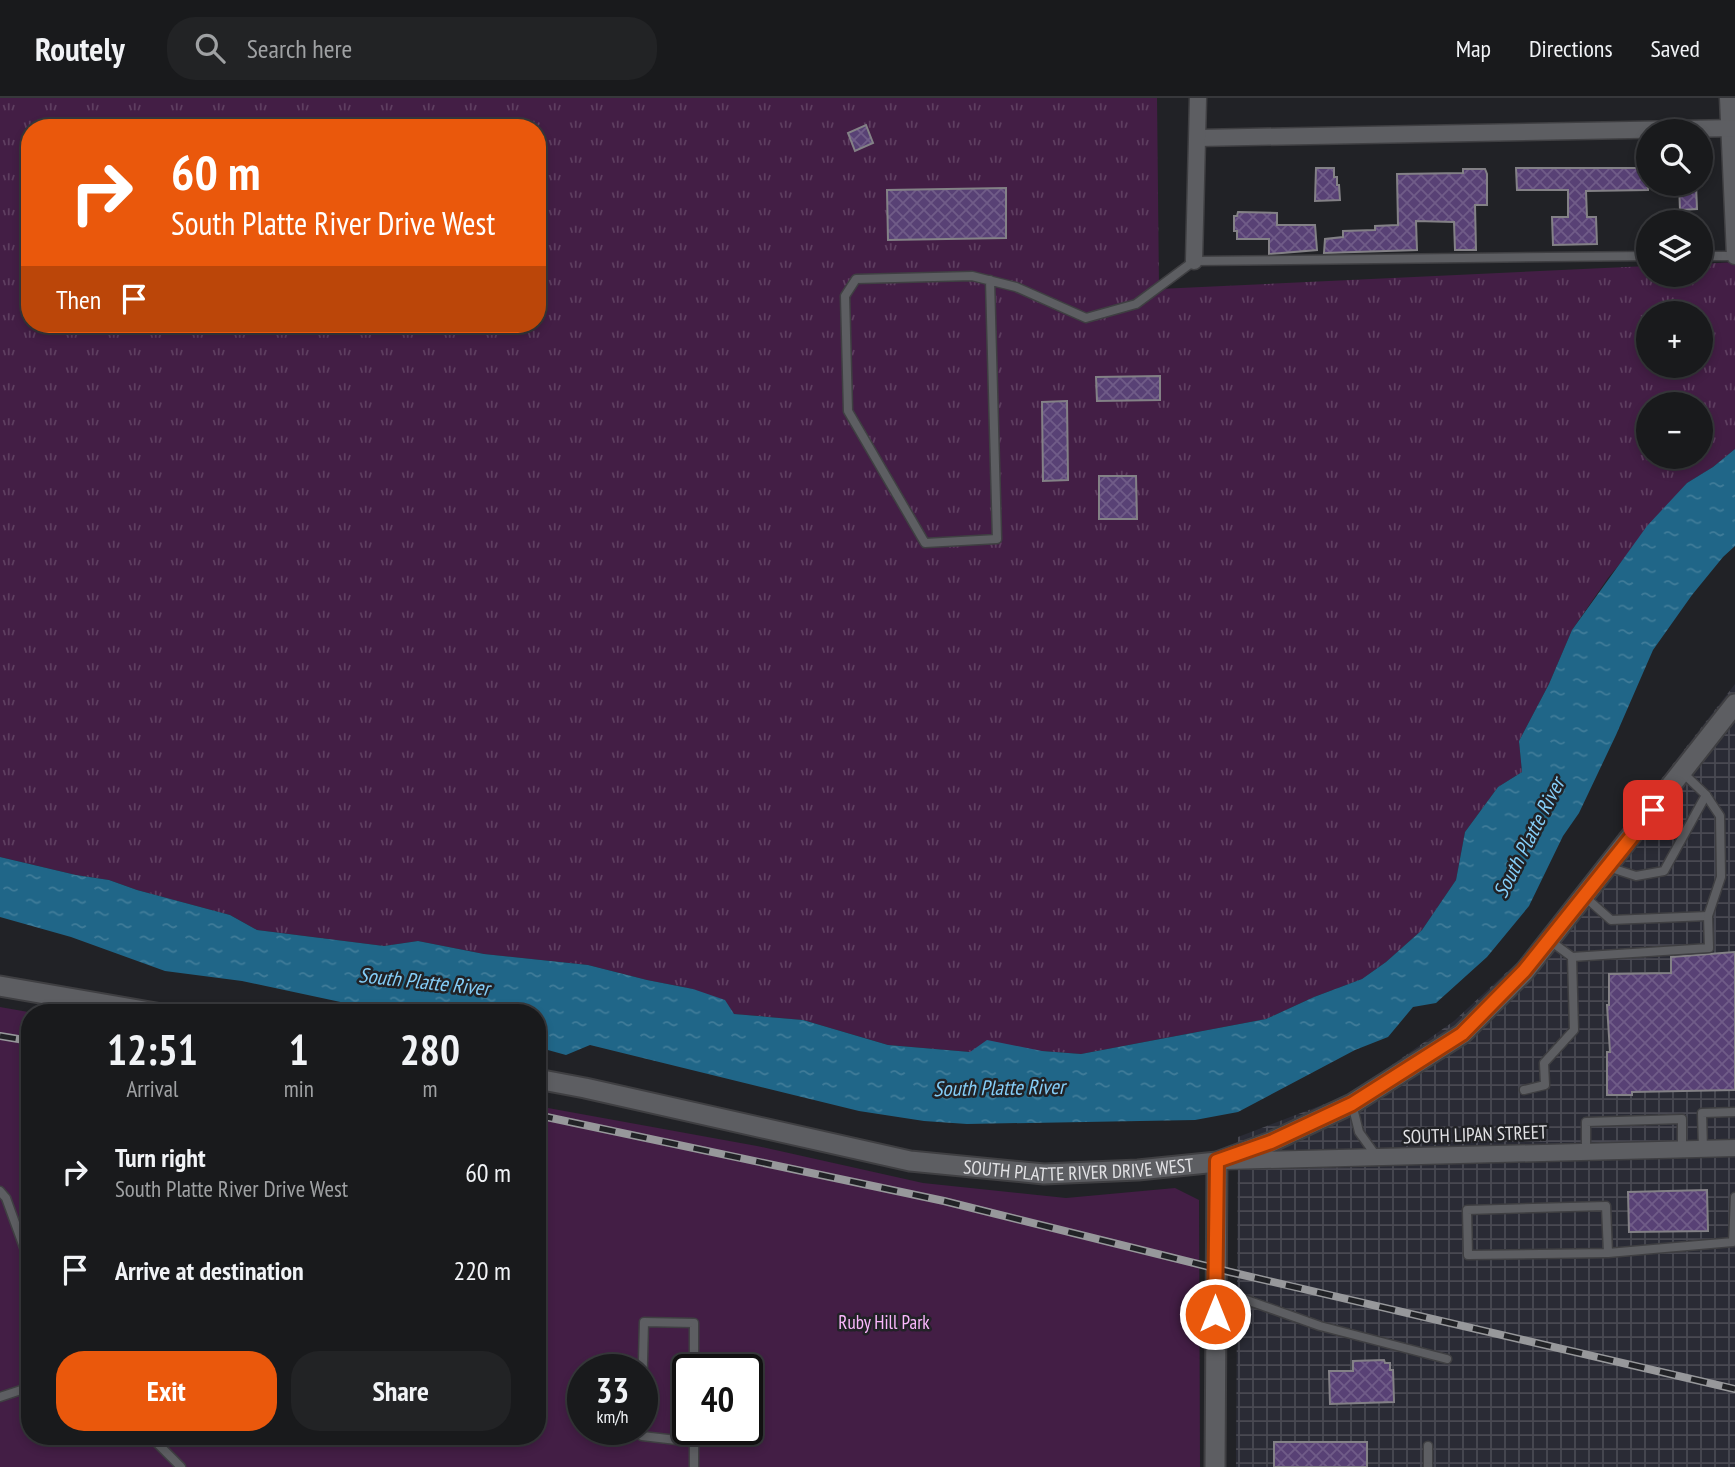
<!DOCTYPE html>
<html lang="en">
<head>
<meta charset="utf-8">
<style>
  body { margin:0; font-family:"PT Sans Narrow",sans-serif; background:#222325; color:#f1f3f6; height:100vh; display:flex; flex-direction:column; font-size:26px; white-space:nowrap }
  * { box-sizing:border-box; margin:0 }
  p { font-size:23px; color:#9fa1a3 }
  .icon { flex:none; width:38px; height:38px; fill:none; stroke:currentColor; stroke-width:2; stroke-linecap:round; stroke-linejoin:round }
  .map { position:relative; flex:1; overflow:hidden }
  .side { position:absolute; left:21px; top:906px; width:525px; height:441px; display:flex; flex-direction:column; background:#191a1c; border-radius:28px; box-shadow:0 4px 10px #0003,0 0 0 2px #37383b }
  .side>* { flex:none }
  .top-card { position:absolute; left:21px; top:21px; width:525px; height:214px; border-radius:28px; box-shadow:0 4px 10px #0003,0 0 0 2px #37383b; background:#ea580c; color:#fff; overflow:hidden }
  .buttons { position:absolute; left:1636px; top:21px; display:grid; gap:14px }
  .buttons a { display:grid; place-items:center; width:77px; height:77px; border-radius:50%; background:#191a1c; box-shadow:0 4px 10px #0003,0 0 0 2px #37383b; font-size:35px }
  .speed { position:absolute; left:567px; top:1256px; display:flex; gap:14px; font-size:35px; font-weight:700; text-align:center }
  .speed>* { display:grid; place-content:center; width:91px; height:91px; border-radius:50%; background:#191a1c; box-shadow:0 4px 10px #0003,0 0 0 2px #37383b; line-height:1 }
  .speed small { font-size:18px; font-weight:400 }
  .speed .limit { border:4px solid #111; border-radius:10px; background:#fff; color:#111 }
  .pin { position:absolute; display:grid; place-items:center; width:60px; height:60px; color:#fff; margin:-30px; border-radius:14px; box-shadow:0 4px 10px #0006 }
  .me { position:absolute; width:77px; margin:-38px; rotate:0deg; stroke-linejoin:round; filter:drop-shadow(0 0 5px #0008) }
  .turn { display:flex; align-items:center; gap:24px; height:147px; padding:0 35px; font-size:32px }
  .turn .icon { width:91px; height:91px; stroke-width:2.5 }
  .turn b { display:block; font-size:49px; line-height:60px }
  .then { display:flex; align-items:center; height:66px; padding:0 35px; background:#0003; gap:14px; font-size:26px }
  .eta { display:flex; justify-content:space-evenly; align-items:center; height:119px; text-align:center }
  .eta b { font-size:42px; font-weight:700; line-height:49px }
  .cta { display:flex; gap:14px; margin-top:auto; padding:14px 35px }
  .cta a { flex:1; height:80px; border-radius:28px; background:#ea580c; color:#fff; font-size:28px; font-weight:700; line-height:80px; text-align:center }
  .cta a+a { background:#222325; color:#f1f3f6 }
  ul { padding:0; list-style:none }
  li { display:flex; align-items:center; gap:21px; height:98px; padding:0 35px }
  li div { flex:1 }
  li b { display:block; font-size:26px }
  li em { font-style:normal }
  header { display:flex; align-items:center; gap:42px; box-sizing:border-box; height:98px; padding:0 35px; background:#191a1c; border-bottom:2px solid #37383b }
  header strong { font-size:33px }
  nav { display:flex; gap:38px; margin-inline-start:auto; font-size:24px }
  .search { width:490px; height:63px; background:#222325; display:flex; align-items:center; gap:18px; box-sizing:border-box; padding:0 24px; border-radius:28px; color:#9fa1a3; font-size:26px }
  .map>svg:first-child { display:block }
</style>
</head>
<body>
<header>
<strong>Routely</strong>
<div class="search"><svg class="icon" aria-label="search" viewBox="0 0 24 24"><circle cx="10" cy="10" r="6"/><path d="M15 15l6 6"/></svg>Search here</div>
<nav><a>Map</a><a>Directions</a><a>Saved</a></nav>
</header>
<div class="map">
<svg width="1735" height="1369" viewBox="0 0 1735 1369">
  <defs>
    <pattern id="industrial-grid" width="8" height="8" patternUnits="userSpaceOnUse" patternTransform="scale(1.75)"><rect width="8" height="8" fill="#2a2b35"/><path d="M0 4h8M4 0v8" fill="none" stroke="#494952"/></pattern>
    <pattern id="grass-tufts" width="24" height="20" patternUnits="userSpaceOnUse" patternTransform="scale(1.75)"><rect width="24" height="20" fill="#431e45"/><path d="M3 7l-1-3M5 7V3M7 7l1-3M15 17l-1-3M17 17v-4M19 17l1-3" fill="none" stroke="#5e3e60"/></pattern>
    <pattern id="water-ripples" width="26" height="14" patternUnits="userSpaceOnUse" patternTransform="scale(1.75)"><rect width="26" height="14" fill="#206688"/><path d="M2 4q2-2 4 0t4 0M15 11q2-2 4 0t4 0" fill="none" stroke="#407c99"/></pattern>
    <pattern id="building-cross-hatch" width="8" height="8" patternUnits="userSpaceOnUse" patternTransform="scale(1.75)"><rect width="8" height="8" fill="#584175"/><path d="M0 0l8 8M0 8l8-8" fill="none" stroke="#705c88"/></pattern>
  </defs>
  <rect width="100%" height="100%" fill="#212226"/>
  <polygon fill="url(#industrial-grid)" points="1735,586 1735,1369 1236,1369 1238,1039 1351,996 1454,923 1524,858"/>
  <path fill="url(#grass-tufts)" fill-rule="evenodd" d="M0,0H1157L1159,191L1648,168V177H1701V166L1735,164V351L1713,369L1687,385L1608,480L1572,532L1549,586L1519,643L1522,674L1498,689L1465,734L1456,782L1422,832L1386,864L1362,881L1314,899L1266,921L1081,956L1042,953L970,954L888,947L803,922L734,916L693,891L647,882L588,867L484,856L418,843L384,848L257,832L230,817L137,792L109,782L76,777L0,759ZM30,30H537V226H30ZM1648,215H1701V268H1648ZM1648,306H1701V359H1648Z"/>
  <path fill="#431e45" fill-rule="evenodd" d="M0,909L34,915H30V1339H537V1008L757,1048L923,1085L1066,1100L1175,1090L1199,1102L1200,1369H0ZM583,1272H642V1332H583ZM688,1272H747V1332H688Z"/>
  <polygon fill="url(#water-ripples)" points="1735,351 1735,448 1723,459 1692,497 1653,552 1616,637 1579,715 1563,738 1529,808 1487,859 1436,905 1413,909 1388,939 1355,952 1238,1014 1195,1022 967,1026 924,1023 859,1013 590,947 566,957 537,949 537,915 392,915 242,883 165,873 71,839 0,819 0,759 76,777 109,782 137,792 230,817 257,832 384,848 418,843 484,856 588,867 647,882 693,891 725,902 734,916 803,922 888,947 970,954 987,942 1042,953 1081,956 1266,921 1314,899 1362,881 1386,864 1422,832 1456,782 1465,734 1498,689 1522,674 1519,643 1549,586 1572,532 1647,428 1687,385 1713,369"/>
  <g fill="url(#building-cross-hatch)" stroke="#838186" stroke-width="2">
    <polygon points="866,27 873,45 855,53 848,35"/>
    <polygon points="1316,70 1334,70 1334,79 1337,79 1337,87 1339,87 1340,102 1315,103"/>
    <polygon points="1516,70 1648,70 1648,92 1586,93 1587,119 1596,119 1597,146 1553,147 1552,119 1568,119 1568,92 1517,92"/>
    <polygon points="1463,71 1485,71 1487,76 1487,107 1475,107 1476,152 1455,152 1454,124 1416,123 1417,152 1324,155 1325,141 1343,139 1343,133 1375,132 1375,128 1398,127 1397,76 1463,75"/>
    <polygon points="1679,86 1696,86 1697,111 1680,112"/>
    <polygon points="1006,90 1006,140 888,142 887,92"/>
    <polygon points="1238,114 1277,115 1277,127 1315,127 1317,152 1269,156 1269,141 1237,141 1237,133 1234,133 1234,118 1237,118"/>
    <polygon points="1160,278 1160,302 1097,303 1096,279"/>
    <polygon points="1067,303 1068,382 1043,383 1042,304"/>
    <polygon points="1099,378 1136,378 1137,421 1099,421"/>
    <polygon points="1735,854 1735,992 1632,994 1632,997 1607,997 1607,954 1610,954 1607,907 1609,907 1609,876 1671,875 1671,859"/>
    <polygon points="1707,1092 1708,1133 1629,1134 1628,1094"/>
    <polygon points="1384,1262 1385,1265 1390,1265 1390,1272 1393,1272 1394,1304 1330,1306 1329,1273 1353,1273 1353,1263"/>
    <rect x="1274" y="1344" width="93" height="25"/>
  </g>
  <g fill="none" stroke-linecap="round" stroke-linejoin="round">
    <defs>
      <g id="service">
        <polyline points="1701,158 1735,158"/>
        <polyline points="990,182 997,441 925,445 848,313 845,198 856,181 972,178 1016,189 1086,220 1136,206 1194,163 1648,158"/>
        <polyline points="1608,769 1636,778 1664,773 1706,697 1682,674"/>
        <polyline points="1584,798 1611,822 1708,818"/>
        <polyline points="1549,842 1572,859 1709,850 1708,818 1721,779 1720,718 1706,697"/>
        <polyline points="1524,992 1545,987 1544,965 1574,932 1572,859"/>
        <polyline points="1352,1006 1359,1034 1377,1059"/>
        <polyline points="1703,1051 1702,1015 1735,1014"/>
        <polyline points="1586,1054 1586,1024 1682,1021 1682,1051"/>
        <polyline points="0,1093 6,1100 30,1166"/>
        <polyline points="1608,1155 1606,1108 1467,1112 1468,1157 1608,1155 1733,1144 1735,1099"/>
        <polyline points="1218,1192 1320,1228 1447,1261"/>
        <polyline points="0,1299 21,1292 30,1285"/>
        <polyline points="642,1300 644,1224 694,1225 694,1272"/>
        <polyline points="642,1332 642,1338 694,1344"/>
        <polyline points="694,1332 694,1369"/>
        <polyline points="151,1339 181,1369"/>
        <polyline points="1428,1348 1428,1369"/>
      </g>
      <g id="minor">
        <polyline points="1728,0 1735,158"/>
        <polyline points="1198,40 1735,30"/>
        <polyline points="1194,163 1198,0"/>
        <polyline points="1226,1063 1735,1050"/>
      </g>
      <g id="tertiary">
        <polyline points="0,888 156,915"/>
        <path id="s1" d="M537,981L585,990L910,1063L1044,1076L1138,1072L1217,1064L1271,1044L1352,1006L1462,936L1525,873L1735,606"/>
        <polyline points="1215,1369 1217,1064"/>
      </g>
    </defs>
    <use href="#service" stroke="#3f3f42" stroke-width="11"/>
    <use href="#minor" stroke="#3f3f42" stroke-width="19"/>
    <use href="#tertiary" stroke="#3f3f42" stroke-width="23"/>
    <use href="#service" stroke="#5d5e62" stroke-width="8"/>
    <use href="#minor" stroke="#5d5e62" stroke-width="16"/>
    <use href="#tertiary" stroke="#5d5e62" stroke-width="19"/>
    <defs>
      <g id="rail">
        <polyline points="0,938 30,943"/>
        <polyline points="537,1017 944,1103 1230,1174 1735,1291"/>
      </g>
    </defs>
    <use href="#rail" stroke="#97989b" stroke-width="8"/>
    <use href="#rail" stroke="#212226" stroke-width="5" stroke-dasharray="16" stroke-linecap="butt"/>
  </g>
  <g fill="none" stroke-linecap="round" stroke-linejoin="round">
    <defs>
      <polyline id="route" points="1215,1216 1217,1063 1271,1044 1352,1006 1462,936 1524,873 1653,712"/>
    </defs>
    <use href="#route" stroke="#983908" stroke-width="18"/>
    <use href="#route" stroke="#ea580c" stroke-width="12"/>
  </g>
  <g text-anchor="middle" stroke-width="5" stroke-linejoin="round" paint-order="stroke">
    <g font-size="19" fill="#e2e2e5" stroke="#212226">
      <text transform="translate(1475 1036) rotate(-2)" y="7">SOUTH LIPAN STREET</text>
      <text dy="7" stroke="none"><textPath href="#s1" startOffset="551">SOUTH PLATTE RIVER DRIVE WEST</textPath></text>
    </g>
    <g font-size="19" fill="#fbb8fd" stroke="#212226">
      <text x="884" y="1231">Ruby Hill Park</text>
    </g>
    <g font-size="21" font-style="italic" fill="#85cef8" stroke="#212226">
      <text transform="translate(1529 740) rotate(-63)" y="7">South Platte River</text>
      <text transform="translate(424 884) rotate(6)" y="7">South Platte River</text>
      <text transform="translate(999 990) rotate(-1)" y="7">South Platte River</text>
    </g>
  </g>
</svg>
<div class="buttons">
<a><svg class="icon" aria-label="search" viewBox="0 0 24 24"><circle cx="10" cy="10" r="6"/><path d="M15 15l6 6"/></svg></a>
<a><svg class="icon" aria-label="layers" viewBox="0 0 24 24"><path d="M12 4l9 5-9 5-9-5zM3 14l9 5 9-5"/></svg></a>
<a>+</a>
<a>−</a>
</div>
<div class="speed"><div>33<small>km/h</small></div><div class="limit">40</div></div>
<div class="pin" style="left:1653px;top:712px;background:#d93025"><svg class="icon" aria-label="arrive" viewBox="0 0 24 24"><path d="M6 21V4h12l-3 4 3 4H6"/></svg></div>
<svg class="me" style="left:1215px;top:1216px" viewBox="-20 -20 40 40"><circle r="17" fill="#ea580c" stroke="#fff" stroke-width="3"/><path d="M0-11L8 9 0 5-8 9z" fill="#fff"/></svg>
<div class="top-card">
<div class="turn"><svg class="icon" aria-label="right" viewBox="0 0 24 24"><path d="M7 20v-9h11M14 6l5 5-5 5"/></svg><div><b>60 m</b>South Platte River Drive West</div></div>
<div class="then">Then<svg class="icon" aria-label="arrive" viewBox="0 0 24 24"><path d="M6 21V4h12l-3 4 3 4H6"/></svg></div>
</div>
<section class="side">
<div class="eta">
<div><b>12:51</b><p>Arrival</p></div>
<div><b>1</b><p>min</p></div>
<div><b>280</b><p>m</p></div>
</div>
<ul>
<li><svg class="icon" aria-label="right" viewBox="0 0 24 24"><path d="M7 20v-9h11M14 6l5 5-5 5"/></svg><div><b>Turn right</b><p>South Platte River Drive West</p></div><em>60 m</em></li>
<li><svg class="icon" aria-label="arrive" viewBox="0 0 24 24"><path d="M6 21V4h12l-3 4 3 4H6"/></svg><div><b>Arrive at destination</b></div><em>220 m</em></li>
</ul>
<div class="cta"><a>Exit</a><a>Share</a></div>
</section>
</div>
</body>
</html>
